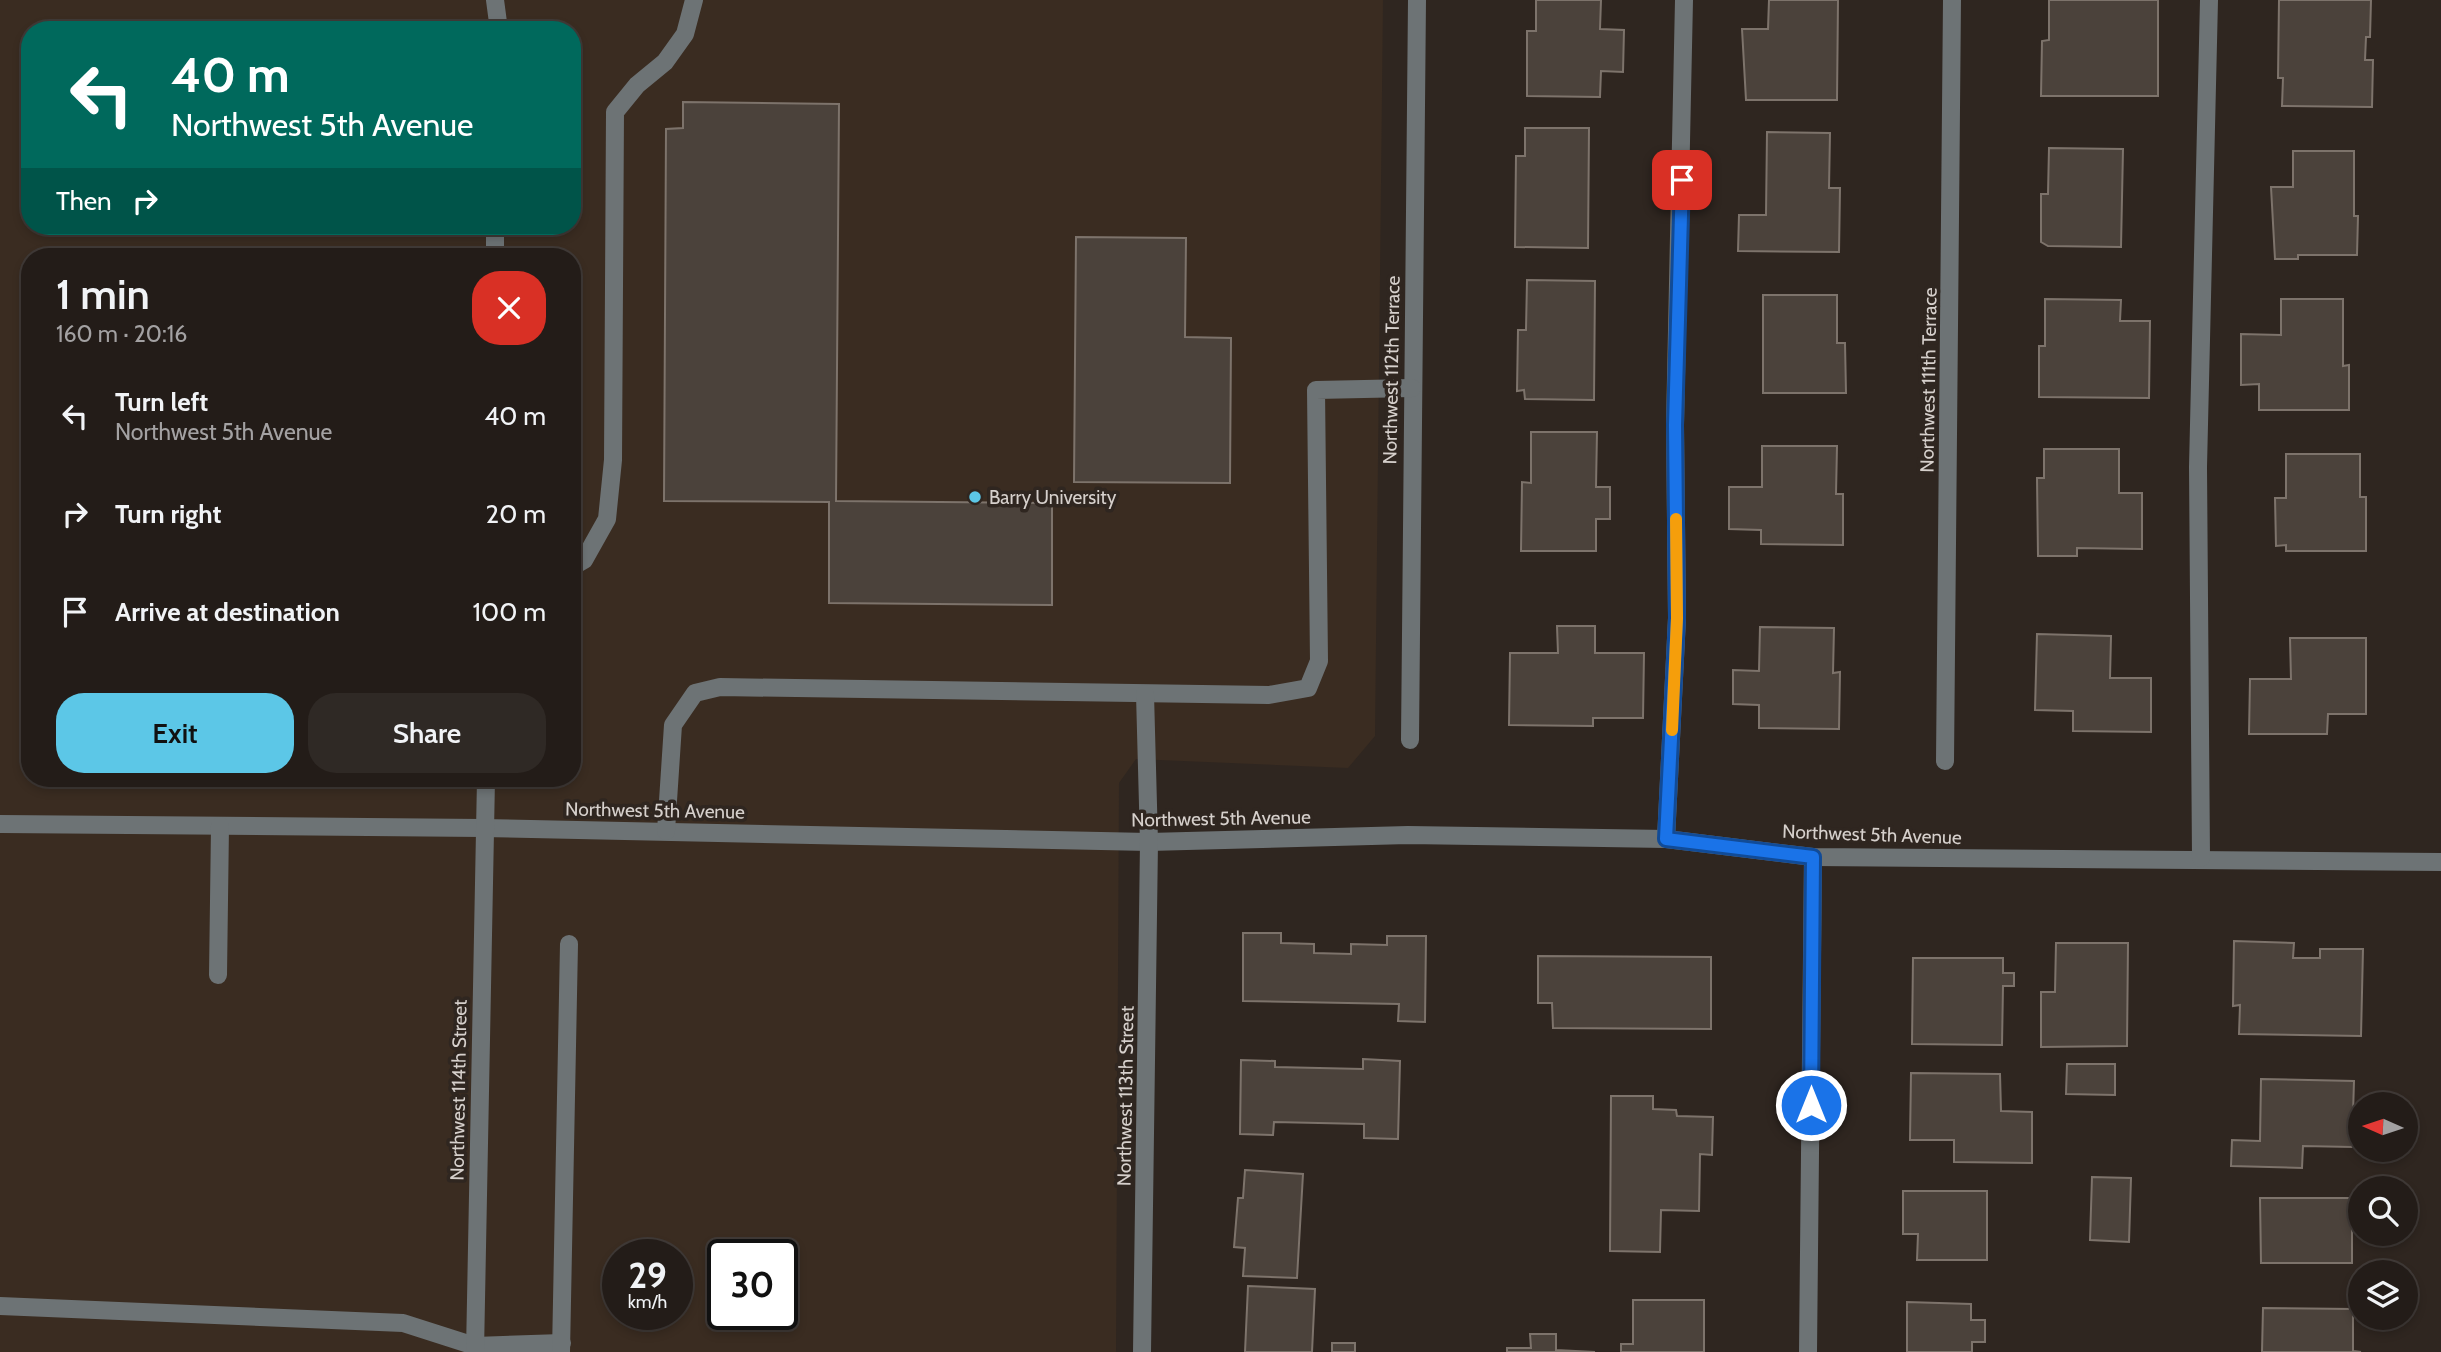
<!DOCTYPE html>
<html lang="en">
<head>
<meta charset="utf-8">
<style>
  body { margin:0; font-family:Cabin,sans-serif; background:#2f2925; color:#f1f3f6; height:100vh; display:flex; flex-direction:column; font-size:26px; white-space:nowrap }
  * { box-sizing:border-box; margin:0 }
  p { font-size:23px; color:#a3a1a2 }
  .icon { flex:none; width:38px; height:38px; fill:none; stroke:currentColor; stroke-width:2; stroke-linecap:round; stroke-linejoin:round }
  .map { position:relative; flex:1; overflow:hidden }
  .panel { position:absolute; left:21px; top:248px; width:560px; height:539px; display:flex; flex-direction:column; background:#231c18; border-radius:28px; box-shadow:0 4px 10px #0003,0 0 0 2px #403a37 }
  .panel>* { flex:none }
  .top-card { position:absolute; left:21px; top:21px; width:560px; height:214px; border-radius:28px; box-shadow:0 4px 10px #0003,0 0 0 2px #403a37; background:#00695c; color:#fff; overflow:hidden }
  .needle { width:46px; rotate:273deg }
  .tools { position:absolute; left:2348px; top:1092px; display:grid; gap:14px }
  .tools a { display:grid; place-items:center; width:70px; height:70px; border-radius:50%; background:#231c18; box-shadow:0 4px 10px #0003,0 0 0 2px #403a37; font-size:35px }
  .speed { position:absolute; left:602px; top:1239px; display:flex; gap:14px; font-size:35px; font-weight:700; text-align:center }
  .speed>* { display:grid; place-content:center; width:91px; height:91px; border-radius:50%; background:#231c18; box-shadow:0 4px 10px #0003,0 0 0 2px #403a37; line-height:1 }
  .speed small { font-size:18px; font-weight:400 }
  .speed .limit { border:4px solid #111; border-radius:10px; background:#fff; color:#111 }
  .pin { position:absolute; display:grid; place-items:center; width:60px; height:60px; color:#fff; margin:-30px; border-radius:14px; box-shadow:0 4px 10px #0006 }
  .me { position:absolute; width:77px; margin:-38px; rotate:0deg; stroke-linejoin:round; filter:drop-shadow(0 0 5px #0008) }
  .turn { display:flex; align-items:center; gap:24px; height:147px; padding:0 35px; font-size:32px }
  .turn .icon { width:91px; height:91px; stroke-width:2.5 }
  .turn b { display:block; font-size:49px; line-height:60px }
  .then { display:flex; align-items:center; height:66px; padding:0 35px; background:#0003; gap:14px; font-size:26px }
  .round { display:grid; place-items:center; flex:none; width:74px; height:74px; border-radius:28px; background:#2f2925 }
  .headline { display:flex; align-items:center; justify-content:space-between; height:119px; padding:0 35px }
  h1 { font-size:42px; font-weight:600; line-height:52px }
  .button { display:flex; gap:14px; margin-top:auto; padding:14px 35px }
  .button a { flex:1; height:80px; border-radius:28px; background:#5cc7e7; color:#111; font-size:28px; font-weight:600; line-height:80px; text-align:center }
  .button a+a { background:#2f2925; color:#f1f3f6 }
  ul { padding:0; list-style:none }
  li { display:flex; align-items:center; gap:21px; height:98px; padding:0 35px }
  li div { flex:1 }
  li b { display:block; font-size:26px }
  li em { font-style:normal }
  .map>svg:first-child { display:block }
</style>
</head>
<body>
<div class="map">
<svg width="2441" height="1352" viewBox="0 0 2441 1352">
  <rect width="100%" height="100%" fill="#2f2620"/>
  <path fill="#3a2c21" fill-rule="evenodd" d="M0,0H1383L1375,736L1348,768L1136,759L1119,783L1116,1352H0ZM30,30H572V226H30ZM30,257H572V779H30ZM618,1255H677V1314H618ZM723,1255H782V1314H723Z"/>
  <g fill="#4b423b" stroke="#7d736b" stroke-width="2">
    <polygon points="1536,0 1601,0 1600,29 1624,30 1623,72 1601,71 1600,97 1527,96 1527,31 1536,31"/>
    <polygon points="1769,0 1838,0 1837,100 1746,100 1742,29 1768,29"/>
    <polygon points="2049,0 2158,0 2158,96 2041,96 2042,41 2049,40"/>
    <polygon points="2279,0 2371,0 2370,37 2366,37 2365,60 2373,60 2372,107 2282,106 2283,78 2278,78"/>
    <polygon points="683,102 839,104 836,501 1052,503 1052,605 829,603 829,502 664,501 666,129 683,128"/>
    <polygon points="1525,128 1589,128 1588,248 1515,247 1516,156 1525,156"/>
    <polygon points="1767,132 1830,133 1829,188 1840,188 1839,252 1738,251 1739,215 1766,215"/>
    <polygon points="2049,148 2123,149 2121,247 2048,246 2041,242 2041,194 2048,194"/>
    <polygon points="2293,151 2354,151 2354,216 2358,216 2357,255 2298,255 2298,259 2275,259 2271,187 2293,187"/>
    <polygon points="1076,237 1186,238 1185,337 1231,338 1230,483 1074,482"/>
    <polygon points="1527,280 1595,281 1594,400 1525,399 1524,390 1517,391 1518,330 1526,330"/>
    <polygon points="1763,295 1837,295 1837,343 1845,343 1846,393 1763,393"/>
    <polygon points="2045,299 2121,300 2120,321 2150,321 2149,398 2039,397 2039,346 2045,346"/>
    <polygon points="2281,299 2343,299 2343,366 2349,365 2349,410 2259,410 2259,384 2241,385 2241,334 2281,335"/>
    <polygon points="1531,432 1597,432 1596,487 1610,487 1610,519 1596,519 1596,551 1521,551 1522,482 1531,483"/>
    <polygon points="1762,446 1837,446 1836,494 1843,494 1843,545 1761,544 1761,530 1729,529 1729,487 1762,487"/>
    <polygon points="2044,449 2119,449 2119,493 2142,493 2142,549 2077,548 2077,556 2038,556 2037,478 2044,478"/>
    <polygon points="2286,454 2360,454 2360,497 2366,497 2366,551 2286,551 2286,545 2276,546 2275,498 2286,498"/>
    <polygon points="1557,626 1595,626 1595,653 1644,653 1643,718 1593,718 1593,726 1509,725 1510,653 1558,653"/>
    <polygon points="1760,627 1834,628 1833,673 1840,672 1839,729 1759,728 1759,705 1733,704 1733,670 1759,671"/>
    <polygon points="2037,634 2111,636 2110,678 2151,678 2151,732 2073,731 2073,711 2035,710"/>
    <polygon points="2290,638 2366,638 2366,714 2328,714 2327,734 2249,734 2250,679 2291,679"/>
    <polygon points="1243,933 1281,933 1281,943 1314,944 1314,953 1351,954 1351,944 1387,945 1387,936 1426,936 1425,1022 1398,1021 1399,1004 1243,1001"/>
    <polygon points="2234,941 2294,943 2293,958 2320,958 2320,949 2363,949 2361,1036 2239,1034 2240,1005 2233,1006"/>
    <polygon points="2056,943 2128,943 2127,1046 2041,1047 2041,992 2055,992"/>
    <polygon points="1538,956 1711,957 1711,1029 1553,1028 1552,1003 1538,1003"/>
    <polygon points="1913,958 2003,958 2003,973 2014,973 2014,986 2003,986 2002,1045 1912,1044"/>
    <polygon points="1363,1059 1400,1061 1398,1139 1364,1138 1364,1124 1274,1122 1273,1135 1240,1134 1241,1060 1275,1061 1275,1067 1363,1069"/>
    <polygon points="2067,1064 2115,1064 2115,1095 2066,1094"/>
    <polygon points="1911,1073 2000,1074 2001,1111 2032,1112 2032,1163 1954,1162 1954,1140 1910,1140"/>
    <polygon points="2261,1079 2354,1081 2352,1147 2303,1146 2302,1168 2231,1166 2232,1140 2260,1141"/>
    <polygon points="1611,1096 1653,1096 1653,1109 1676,1110 1677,1116 1713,1117 1712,1155 1700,1154 1699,1211 1661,1210 1660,1252 1610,1251"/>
    <polygon points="1245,1170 1303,1174 1297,1278 1243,1276 1245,1248 1234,1247 1238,1198 1243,1198"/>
    <polygon points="2092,1177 2131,1178 2129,1242 2090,1240"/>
    <polygon points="1903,1191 1987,1191 1987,1260 1917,1260 1918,1234 1903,1234"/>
    <polygon points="2260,1198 2352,1198 2352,1263 2261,1263"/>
    <polygon points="1248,1286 1315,1289 1312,1352 1245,1352"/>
    <polygon points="1633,1300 1704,1300 1704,1352 1621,1352 1621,1344 1633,1344"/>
    <polygon points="1907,1302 1971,1304 1971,1320 1985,1320 1985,1342 1972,1342 1972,1352 1907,1352"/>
    <polygon points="2263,1308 2353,1309 2353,1351 2361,1352 2262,1352"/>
    <polygon points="1530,1334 1556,1334 1556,1350 1595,1352 1507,1352 1507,1348 1531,1348"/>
    <rect x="1332" y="1343" width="23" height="9"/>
  </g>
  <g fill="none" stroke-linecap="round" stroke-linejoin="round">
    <g stroke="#6d7375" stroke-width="18">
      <polyline points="495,0 499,30"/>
      <polyline points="495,257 495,226"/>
      <polyline points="572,567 584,560 607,519 613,460 615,112 637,85 665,62 685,34 694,0"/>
      <polyline points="1410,740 1417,0"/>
      <polyline points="1945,761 1952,0"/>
      <polyline points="0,824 482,828 1149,842 1408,835 1666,839 1813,857 2441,862"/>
      <polyline points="666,831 673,725 695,693 720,687 1269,695 1308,688 1319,661 1316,390 1412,388"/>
      <polyline points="1666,839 1677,618 1675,425 1684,0"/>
      <polyline points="2201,858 2198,467 2209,0"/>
      <polyline points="218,975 220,826"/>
      <polyline points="0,1306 403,1323 475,1346 562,1343"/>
      <polyline points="475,1352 486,779"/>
      <polyline points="561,1352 569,944"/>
      <polyline points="1142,1352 1149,842 1145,694"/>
      <polyline points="1808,1352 1813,857"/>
    </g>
  </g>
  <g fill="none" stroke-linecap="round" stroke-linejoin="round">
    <defs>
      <polyline id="route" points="1682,180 1675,425 1677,618 1666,839 1813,857 1811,1105"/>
    </defs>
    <use href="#route" stroke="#114b97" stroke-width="18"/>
    <use href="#route" stroke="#1a73e8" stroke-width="12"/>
    <polyline stroke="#f59e0b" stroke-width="12" points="1672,730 1677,618 1676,519"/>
  </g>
  <circle fill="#5cc7e7" stroke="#2f2620" stroke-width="2.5" cx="975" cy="497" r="7"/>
  <g text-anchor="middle" stroke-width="7" stroke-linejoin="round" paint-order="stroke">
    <g font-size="19" fill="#d6d0cc" stroke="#2f2620">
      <text transform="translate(1391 370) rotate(-89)" y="7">Northwest 112th Terrace</text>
      <text transform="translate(1928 380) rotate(-89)" y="7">Northwest 111th Terrace</text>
      <text transform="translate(655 810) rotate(1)" y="7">Northwest 5th Avenue</text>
      <text transform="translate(1221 818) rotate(-1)" y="7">Northwest 5th Avenue</text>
      <text transform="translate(1872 834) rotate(2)" y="7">Northwest 5th Avenue</text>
      <text transform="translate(458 1090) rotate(-89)" y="7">Northwest 114th Street</text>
      <text transform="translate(1125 1096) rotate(-89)" y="7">Northwest 113th Street</text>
    </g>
    <g font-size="19" fill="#d6d0cc" stroke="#2f2620" text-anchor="start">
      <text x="989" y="504">Barry University</text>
    </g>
  </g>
</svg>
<div class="tools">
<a><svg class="needle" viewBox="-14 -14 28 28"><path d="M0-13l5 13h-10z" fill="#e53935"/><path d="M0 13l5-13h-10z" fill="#a3a1a2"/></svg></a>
<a><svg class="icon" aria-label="search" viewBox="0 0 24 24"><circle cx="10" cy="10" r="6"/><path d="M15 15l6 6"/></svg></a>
<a><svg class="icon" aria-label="layers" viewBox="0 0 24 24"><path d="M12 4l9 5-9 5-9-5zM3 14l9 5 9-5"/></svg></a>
</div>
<div class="speed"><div>29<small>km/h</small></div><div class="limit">30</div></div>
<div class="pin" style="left:1682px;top:180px;background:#d93025"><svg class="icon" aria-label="arrive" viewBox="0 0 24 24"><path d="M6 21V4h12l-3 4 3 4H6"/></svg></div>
<svg class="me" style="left:1811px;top:1105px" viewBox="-20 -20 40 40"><circle r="17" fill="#1a73e8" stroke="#fff" stroke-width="3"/><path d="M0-11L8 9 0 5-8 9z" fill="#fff"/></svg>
<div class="top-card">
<div class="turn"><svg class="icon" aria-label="left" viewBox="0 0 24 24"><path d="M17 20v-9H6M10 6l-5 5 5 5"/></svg><div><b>40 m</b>Northwest 5th Avenue</div></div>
<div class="then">Then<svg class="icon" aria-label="right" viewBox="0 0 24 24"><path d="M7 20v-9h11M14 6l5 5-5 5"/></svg></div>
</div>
<section class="panel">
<div class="headline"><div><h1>1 min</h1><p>160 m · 20:16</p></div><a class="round" style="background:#d93025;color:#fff"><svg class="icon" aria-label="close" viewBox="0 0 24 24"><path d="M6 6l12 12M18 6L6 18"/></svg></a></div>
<ul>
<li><svg class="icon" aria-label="left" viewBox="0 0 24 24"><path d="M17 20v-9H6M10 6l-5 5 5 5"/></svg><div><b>Turn left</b><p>Northwest 5th Avenue</p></div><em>40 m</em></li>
<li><svg class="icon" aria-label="right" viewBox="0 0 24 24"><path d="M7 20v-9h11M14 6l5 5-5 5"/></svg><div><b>Turn right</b></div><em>20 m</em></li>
<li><svg class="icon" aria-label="arrive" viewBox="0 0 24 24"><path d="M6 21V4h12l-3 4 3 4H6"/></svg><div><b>Arrive at destination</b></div><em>100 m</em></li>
</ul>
<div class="button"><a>Exit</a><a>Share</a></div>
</section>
</div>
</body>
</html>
